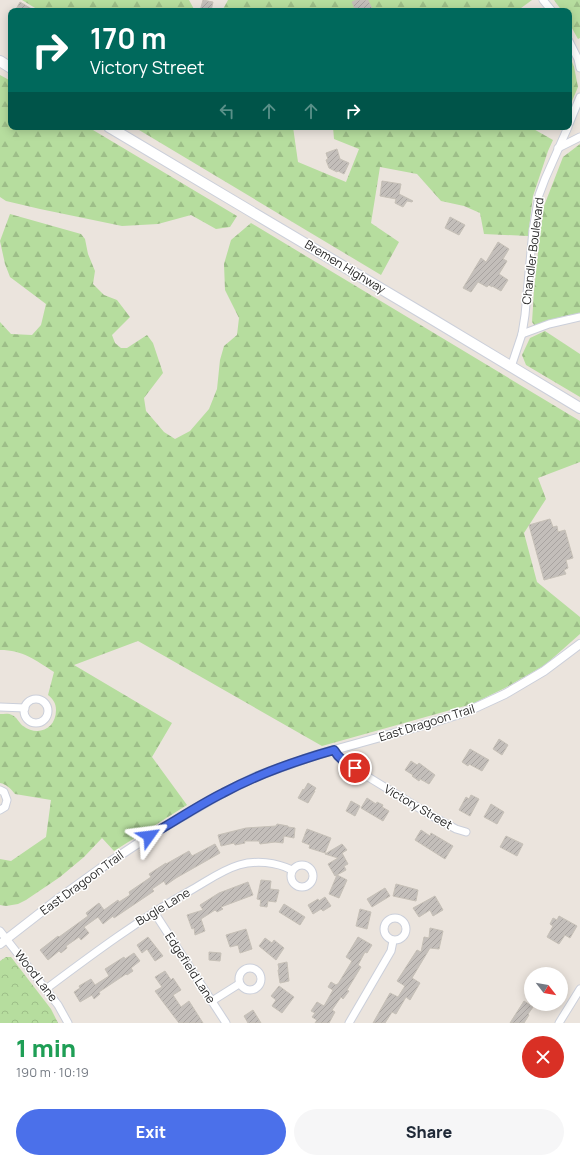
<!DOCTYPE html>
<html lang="en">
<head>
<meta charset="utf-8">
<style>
  body { margin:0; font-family:Manrope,sans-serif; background:#f6f6f7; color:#1f2937; height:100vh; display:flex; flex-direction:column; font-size:15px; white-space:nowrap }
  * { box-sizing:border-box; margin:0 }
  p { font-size:13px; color:#747a83 }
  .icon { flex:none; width:22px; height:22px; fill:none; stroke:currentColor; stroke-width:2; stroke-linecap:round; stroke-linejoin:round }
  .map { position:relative; height:1023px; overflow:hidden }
  .details { display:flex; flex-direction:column; background:#fff; flex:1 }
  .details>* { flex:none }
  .guide { position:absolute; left:8px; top:8px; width:564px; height:122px; border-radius:8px; box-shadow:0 2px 10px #0003; background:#00695c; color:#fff; overflow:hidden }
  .needle { width:26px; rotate:121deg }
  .controls { position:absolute; left:524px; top:967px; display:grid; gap:8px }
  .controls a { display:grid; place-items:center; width:44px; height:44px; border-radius:50%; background:#fff; box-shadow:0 2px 10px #0003; font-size:20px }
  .pin { position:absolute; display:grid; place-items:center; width:34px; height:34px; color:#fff; margin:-17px; border:2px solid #fff; border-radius:50%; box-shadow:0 1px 4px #0007 }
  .me { position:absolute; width:44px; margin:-22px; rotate:59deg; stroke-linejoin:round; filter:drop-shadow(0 0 3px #0008) }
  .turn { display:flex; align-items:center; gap:14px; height:84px; padding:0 16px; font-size:18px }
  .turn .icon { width:52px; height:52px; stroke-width:2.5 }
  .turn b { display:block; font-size:28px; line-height:34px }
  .lanes { display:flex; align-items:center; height:38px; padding:0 16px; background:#0003; justify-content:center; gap:20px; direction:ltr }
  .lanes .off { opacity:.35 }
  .round { display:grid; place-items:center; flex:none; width:42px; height:42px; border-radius:21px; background:#f6f6f7 }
  .head { display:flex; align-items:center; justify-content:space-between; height:68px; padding:0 16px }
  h1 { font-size:24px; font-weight:800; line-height:30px; color:#1e9e55 }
  .cta { display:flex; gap:8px; margin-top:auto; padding:8px 16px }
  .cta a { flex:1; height:46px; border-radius:24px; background:#4b70ea; color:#fff; font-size:16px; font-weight:800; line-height:46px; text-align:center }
  .cta a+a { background:#f6f6f7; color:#1f2937 }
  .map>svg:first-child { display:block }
</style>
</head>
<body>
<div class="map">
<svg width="580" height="1023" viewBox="0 0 580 1023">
  <defs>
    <pattern id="forest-firs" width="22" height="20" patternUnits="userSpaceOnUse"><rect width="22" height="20" fill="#b6dd9e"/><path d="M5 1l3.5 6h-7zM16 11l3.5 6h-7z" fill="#9dbe88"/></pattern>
    <pattern id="park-crowns" width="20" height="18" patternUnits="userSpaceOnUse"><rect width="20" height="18" fill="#b6dd9e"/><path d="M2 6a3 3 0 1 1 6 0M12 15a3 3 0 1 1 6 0" fill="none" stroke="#9dbe88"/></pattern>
    <pattern id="building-hatch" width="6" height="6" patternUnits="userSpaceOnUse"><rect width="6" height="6" fill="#c3beba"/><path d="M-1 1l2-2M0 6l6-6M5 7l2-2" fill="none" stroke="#a8a3a0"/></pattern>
  </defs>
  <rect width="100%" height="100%" fill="#ebe4dd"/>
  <g fill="url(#forest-firs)">
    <polygon points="22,0 189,0 195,11 89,11 84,8 80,11 40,11"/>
    <polygon points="228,0 532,0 517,11 222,11"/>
    <polygon points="554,0 580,0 580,38 578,39 569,23 569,11 562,11"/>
    <polygon points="569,54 574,67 578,87 569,108"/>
    <polygon points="0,75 11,81 11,127 88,127 237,216 230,227 216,229 191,215 158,224 122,226 40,209 6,201 0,197"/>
    <polygon points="134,127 293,127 298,162 346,182 359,149 334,139 333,127 530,127 553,140 548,151 533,196 528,236 484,234 480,213 464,206 441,201 417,174 380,167 371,223 399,242 381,275"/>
    <path d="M580,144V313C564,316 549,319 535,326L532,322L534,291L539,243L544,206L563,157Z"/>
    <path d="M10,214L81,234L85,239L88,254L95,271L93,284L104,295L117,300L130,317L112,335L115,343L121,348H127L147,335L153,343L163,373L144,398L146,411L164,432L175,439L190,431L209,409L217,389L220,360L224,346L237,335L239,318L225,290L224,264L231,240L251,223L580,421V462L538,478L546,499L524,533L537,582L580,617V634L545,665L505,688L472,704L322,746L138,641L74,665L172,723L152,757L187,805L114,851L102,838L84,857L60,877L26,900L18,904L6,906L0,905V859L11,861L46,837L51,800L15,794C11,789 6,784 0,783V714C4,714 9,713 12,715C17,717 19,723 23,726C38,737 56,729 56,710C56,703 53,699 48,695L54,672C35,660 23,650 0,650V322L11,334L32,335L41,325L46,304L10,277L5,264L0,241Z"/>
    <polygon points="545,331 580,354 580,397 526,365 522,355 530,338"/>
  </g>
  <polygon fill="url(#park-crowns)" points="6,957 11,957 51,1009 58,1023 0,1023 0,961"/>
  <g fill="url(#building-hatch)" stroke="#c6c0b7">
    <polygon points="203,0 213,2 211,11 200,11"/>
    <polygon points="356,0 368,0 373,11 356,11 352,2"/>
    <polygon points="20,2 35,11 15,11"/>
    <polygon points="337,149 340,159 349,163 344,174 338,171 337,172 329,168 326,160 328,159 326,153"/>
    <polygon points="382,181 401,184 399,194 413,201 412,202 407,201 403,207 395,203 396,199 380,196"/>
    <polygon points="450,217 465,225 459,235 445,228"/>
    <polygon points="498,242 509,249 503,259 507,261 499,274 508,280 501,291 492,286 492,287 489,285 487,287 478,282 471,292 463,288 481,258 486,262"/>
    <polygon points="550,519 553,527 557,526 558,532 565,530 573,558 566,560 568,568 564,570 566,574 544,580 529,525"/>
    <polygon points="499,739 508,745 502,755 493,749"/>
    <polygon points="470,749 489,760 482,771 469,764 468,766 462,762"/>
    <polygon points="411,761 417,765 419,763 435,775 429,784 420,779 419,781 412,776 413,775 405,770"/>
    <polygon points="308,783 316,788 314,791 315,791 308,803 298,798 303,789 304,790"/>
    <polygon points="471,795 479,799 470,816 459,810 466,797 469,799"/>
    <polygon points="367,798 376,804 377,802 383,805 382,807 389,811 383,821 361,808"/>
    <polygon points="351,801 360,806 355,816 346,811"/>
    <polygon points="491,804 504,812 497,824 484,817"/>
    <polygon points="277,824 288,826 288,827 295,828 294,838 284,836 283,843 275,842 260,844 259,841 244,841 245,843 235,845 234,843 221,846 218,835 246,828 276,826"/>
    <polygon points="307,829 331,838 325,853 309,848 310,845 302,842"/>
    <polygon points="421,830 430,836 431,833 453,846 445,859 415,840"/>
    <polygon points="506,836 523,844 517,856 500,847"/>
    <polygon points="215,844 220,853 176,878 166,885 164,881 152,889 154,891 114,918 113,916 103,924 98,917 84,927 89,933 81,940 79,937 66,946 67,948 61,953 59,951 48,960 40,950 58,936 59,937 88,916 86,913 99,903 104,910 118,900 119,902 130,895 129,892 151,877 149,874 166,863 166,864 189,851 192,856"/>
    <polygon points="342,844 347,850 342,853 348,864 344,866 346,870 335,876 328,864 338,858 325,854"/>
    <polygon points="337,875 347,880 339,898 329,894"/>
    <polygon points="261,880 271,881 270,889 279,890 276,902 268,901 267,907 260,906 261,900 257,899"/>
    <polygon points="248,882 253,895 221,907 223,909 217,912 215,910 201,919 205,931 195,935 194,928 192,929 187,915 203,910 200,905 219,893"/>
    <polygon points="396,884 418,890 416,901 393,896"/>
    <polygon points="385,888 390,896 372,907 367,899"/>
    <polygon points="435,896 443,910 433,916 430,910 419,917 413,908"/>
    <polygon points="325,897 331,906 323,911 321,909 313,914 308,905 318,899 319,901"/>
    <polygon points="284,904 305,917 300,925 279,912"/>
    <polygon points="360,909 371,912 367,929 356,926"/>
    <polygon points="559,916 577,926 570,938 565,935 559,944 547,937 553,926 550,924 553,918 557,920"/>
    <polygon points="430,928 443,931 439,949 430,948 412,978 420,983 410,1000 406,997 396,1014 392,1012 385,1023 373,1023 390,993 398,997 405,986 397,981 417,950 421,952 424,937 429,938"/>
    <polygon points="246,929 252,949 240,953 238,945 230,947 226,935"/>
    <polygon points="148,937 163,956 155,961 147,949 142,953 137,945"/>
    <polygon points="358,937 372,945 367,953 365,952 358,965 361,967 347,990 349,991 343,999 341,997 332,1010 335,1012 329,1023 315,1023 317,1020 312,1017 315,1013 311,1011 317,1002 324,1006 333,990 328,987 331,982 336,985 337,984 338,984 352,961 346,957"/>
    <polygon points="265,938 272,943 274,940 284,948 276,960 259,946"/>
    <polygon points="209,952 221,953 220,961 209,960"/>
    <polygon points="134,953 140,961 131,968 133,971 127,975 126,974 99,992 100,994 94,999 92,995 80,1002 74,992 80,988 79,986 91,979 95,985 109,976 105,969 124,957 125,959"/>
    <polygon points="287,962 289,981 280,983 278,970 279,969 278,964"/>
    <polygon points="165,971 171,980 173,978 181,990 173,995 181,1007 189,1001 203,1023 179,1023 163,1002 155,991 162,987 155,977"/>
    <polygon points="279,986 294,997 282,1013 272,1006 276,1000 271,996"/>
    <polygon points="524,1001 533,1007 528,1014 529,1015 524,1023 510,1023"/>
    <polygon points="253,1010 261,1023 248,1023 244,1016"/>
  </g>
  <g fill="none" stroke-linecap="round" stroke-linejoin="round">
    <defs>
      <g id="minor">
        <polyline points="543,0 552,11"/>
        <polyline points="569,41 578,59 580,68"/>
        <polyline points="569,124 580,97"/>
        <polyline points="558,148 580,137"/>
        <polyline points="522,334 549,324 580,317"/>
        <polyline points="511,367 522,334 525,315 533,230 539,195 545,179 568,127"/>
        <circle cx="36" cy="711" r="12"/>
        <polyline points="0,707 25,708"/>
        <polyline points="334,750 337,756 342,761 432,816 456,829 466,832"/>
        <polyline points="0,790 4,792 7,800 5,807 0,810"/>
        <circle cx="302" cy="876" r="11"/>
        <polyline points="154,912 226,1023"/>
        <circle cx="395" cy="929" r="11"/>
        <polyline points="0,931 58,1005 68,1023"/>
        <circle cx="250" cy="979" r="11"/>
        <path d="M46,989C94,953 141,918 193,889C207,881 222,870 239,865C256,860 276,862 292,870"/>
        <polyline points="212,1001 239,984"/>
        <polyline points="349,1023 391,951 393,941"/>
        <polyline points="559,1023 580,989"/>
      </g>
      <polyline id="tertiary" points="0,944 58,899 101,868 149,836 223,793 257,776 316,755 431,723 466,712 505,694 522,684 544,671 580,644"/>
      <g id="secondary">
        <polyline points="0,61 11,68"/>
        <polyline points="109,127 432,319 580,408"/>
      </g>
    </defs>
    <use href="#minor" stroke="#cbcfda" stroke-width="9"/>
    <use href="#tertiary" stroke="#cbcfda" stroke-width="10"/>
    <use href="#secondary" stroke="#cbcfda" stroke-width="12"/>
    <use href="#minor" stroke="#fff" stroke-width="7"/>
    <use href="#tertiary" stroke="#fff" stroke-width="8"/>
    <use href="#secondary" stroke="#fff" stroke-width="10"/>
  </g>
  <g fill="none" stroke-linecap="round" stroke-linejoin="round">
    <defs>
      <path id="route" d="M149,836C174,822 197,806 223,793C258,774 295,761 334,750C339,759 346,763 355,768"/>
    </defs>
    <use href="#route" stroke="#314998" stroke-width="10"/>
    <use href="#route" stroke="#4b70ea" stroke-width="7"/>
  </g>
  <g text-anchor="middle" stroke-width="3" stroke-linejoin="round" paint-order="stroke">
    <g font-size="12" fill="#2a2a2a" stroke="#fff">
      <text transform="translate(533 251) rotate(-83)" y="4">Chandler Boulevard</text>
      <text transform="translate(345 267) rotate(31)" y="4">Bremen Highway</text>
      <text transform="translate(427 723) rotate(-17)" y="4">East Dragoon Trail</text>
      <text transform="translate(418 807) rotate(30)" y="4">Victory Street</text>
      <text transform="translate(82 883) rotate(-36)" y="4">East Dragoon Trail</text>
      <text transform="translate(163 907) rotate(-31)" y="4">Bugle Lane</text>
      <text transform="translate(190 968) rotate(57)" y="4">Edgefield Lane</text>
      <text transform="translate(36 976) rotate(52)" y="4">Wood Lane</text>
    </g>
  </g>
</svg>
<div class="controls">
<a><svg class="needle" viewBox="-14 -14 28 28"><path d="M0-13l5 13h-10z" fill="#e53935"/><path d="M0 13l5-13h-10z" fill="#747a83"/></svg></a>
</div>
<div class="pin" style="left:355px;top:768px;background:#d93025"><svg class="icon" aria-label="arrive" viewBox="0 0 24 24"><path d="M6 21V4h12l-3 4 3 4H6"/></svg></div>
<svg class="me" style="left:149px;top:836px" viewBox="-20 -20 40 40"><path d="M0-17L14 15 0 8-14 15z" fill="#4b70ea" stroke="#fff" stroke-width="4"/></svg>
<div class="guide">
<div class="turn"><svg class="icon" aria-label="right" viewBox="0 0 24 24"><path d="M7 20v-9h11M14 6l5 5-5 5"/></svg><div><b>170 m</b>Victory Street</div></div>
<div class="lanes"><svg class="icon off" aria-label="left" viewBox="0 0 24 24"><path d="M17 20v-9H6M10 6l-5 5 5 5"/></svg><svg class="icon off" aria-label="ahead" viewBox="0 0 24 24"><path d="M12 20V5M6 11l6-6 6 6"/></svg><svg class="icon off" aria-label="ahead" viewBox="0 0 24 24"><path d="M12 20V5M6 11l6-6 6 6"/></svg><svg class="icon" aria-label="right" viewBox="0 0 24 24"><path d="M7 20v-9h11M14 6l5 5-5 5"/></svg></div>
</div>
</div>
<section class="details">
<div class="head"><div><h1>1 min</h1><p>190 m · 10:19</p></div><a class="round" style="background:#d93025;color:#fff"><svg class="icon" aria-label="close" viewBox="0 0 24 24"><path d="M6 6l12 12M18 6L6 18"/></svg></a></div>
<div class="cta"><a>Exit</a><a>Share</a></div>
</section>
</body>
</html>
